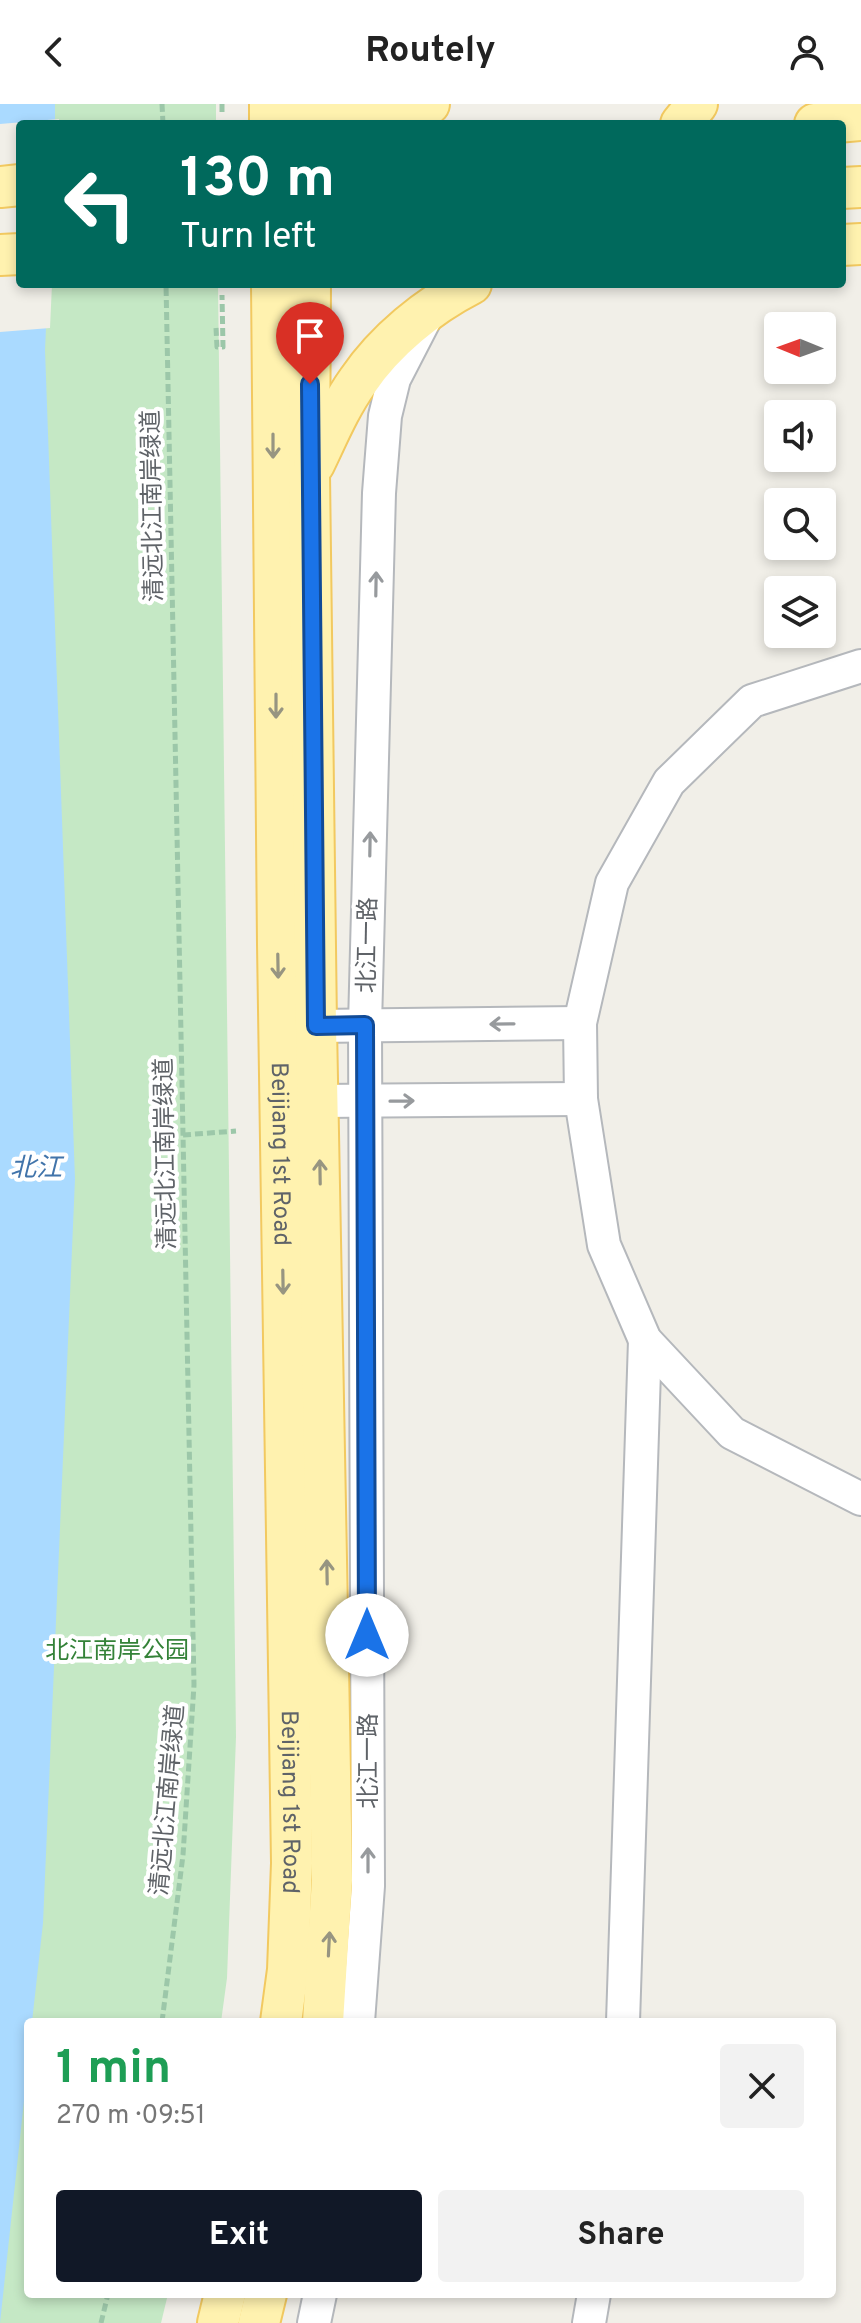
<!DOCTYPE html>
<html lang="en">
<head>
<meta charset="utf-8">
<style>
  body { margin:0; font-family:Overpass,"Noto Sans SC",sans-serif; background:#f2f2f2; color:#222; height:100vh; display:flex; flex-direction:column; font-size:30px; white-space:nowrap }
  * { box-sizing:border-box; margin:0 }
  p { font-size:26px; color:#767676 }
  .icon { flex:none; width:44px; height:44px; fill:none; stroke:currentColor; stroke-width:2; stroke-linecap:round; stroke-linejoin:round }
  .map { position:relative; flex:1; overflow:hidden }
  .drawer { position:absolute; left:24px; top:1914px; width:812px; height:280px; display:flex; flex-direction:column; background:#fff; border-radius:8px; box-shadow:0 4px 12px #0003 }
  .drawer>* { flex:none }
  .hud { position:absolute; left:16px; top:16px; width:830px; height:168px; border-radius:8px; box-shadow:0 4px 12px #0003; background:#00695c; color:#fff; overflow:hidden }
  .needle { width:52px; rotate:271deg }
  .tools { position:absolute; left:764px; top:208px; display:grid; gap:16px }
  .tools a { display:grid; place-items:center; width:72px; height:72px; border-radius:8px; background:#fff; box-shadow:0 4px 12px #0003; font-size:40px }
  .pin { position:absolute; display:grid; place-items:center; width:68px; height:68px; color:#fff; margin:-82px -34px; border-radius:50% 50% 50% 0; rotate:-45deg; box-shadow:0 0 8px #0007 }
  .pin .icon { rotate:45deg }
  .me { position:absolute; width:88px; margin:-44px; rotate:0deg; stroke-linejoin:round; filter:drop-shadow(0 0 6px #0008) }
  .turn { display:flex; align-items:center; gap:28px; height:168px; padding:0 32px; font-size:36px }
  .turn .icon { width:104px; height:104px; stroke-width:2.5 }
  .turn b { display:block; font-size:56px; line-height:68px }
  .round { display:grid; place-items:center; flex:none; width:84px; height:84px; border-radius:8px; background:#f2f2f2 }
  .headline { display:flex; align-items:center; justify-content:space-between; height:136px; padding:0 32px }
  h1 { font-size:48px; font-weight:700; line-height:60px; color:#1e9e55 }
  .action { display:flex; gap:16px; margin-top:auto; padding:16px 32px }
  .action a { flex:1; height:92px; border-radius:8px; background:#111827; color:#fff; font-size:32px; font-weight:700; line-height:92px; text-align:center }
  .action a+a { background:#f2f2f2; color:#222 }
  header { display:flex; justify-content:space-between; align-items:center; height:104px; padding:0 32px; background:#fff; font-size:36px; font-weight:700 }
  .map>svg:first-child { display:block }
</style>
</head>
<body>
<header><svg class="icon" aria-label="back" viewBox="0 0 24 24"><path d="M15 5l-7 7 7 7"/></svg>Routely<svg class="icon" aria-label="person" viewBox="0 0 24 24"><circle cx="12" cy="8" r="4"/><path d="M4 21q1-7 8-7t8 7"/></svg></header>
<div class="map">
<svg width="861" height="2219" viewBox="0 0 861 2219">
  <rect width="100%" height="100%" fill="#f1efe8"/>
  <polygon fill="#c5e8c5" points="0,0 216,0 216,20 20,20 20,180 218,180 236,1633 227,1874 221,1918 28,1918 28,2190 168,2190 161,2219 0,2219"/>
  <polygon fill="#aadaff" points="0,0 55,0 55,20 20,20 20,180 48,180 45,246 75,1075 43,1819 32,1918 28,1918 28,1960 0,2219"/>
  <polygon fill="#f1efe8" points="59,15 59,20 20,20 20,180 52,180 50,224 0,228 0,20"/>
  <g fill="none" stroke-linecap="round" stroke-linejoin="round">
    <defs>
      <g id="minor">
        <polyline points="861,562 752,597 669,678 612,779 580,919 581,995 604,1141 645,1236 732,1329 861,1395"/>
        <polyline points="300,940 316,922 580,919"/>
        <polyline points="300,982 319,997 581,995"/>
        <polyline points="358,1918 368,1782 365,921 379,389 385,312 394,275 427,211"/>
        <polyline points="623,1918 645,1236"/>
        <polyline points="314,2219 320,2190"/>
        <polyline points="589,2219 594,2190"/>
      </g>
      <g id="major">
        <polyline points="270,20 270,0"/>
        <polyline points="299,20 304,10 429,0"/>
        <polyline points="681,20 697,0"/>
        <polyline points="815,20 861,16"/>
        <polyline points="0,83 20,81"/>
        <polyline points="842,84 861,83"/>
        <polyline points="842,141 861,140"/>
        <polyline points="0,151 20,150"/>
        <path id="s1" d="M272,180L278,840L292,1759L288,1866L281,1918"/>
        <polyline points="310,180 309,370 316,922 332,1776 323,1918"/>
        <path d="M314,360C328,331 340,302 358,277C385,237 428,202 471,180"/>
        <polyline points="218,2219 225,2190"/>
        <polyline points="259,2219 266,2190"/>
      </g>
    </defs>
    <use href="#minor" stroke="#b5b8bc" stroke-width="36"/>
    <use href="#major" stroke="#f2c960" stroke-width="44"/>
    <g stroke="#9cc7a9" stroke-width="5" stroke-dasharray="8 4" stroke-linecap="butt">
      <polyline points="162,0 163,20"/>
      <polyline points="222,0 222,9"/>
      <polyline points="216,224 217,243 223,243 222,191"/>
      <polyline points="183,1031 236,1027"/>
      <polyline points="162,1918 183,1751 194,1581 166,180"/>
      <polyline points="101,2219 108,2190"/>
    </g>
    <use href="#minor" stroke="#fff" stroke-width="32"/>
    <use href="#major" stroke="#fff2af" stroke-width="40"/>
  </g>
  <defs><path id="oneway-shaft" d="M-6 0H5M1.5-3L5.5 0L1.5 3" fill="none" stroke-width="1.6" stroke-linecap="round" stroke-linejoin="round" transform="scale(2)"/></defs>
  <g stroke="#979581">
    <use href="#oneway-shaft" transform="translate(273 342) rotate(90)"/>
    <use href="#oneway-shaft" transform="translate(276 602) rotate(90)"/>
    <use href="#oneway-shaft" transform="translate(278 862) rotate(89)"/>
    <use href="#oneway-shaft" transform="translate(320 1068) rotate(-91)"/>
    <use href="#oneway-shaft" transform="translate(283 1178) rotate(89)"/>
    <use href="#oneway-shaft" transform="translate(327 1468) rotate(-91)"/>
    <use href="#oneway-shaft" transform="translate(329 1840) rotate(-87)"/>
  </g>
  <g stroke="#979a9d">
    <use href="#oneway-shaft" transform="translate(376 480) rotate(-89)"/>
    <use href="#oneway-shaft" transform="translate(370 740) rotate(-89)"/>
    <use href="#oneway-shaft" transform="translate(502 920) rotate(179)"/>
    <use href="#oneway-shaft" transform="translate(402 997) rotate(-1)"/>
    <use href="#oneway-shaft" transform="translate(368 1756) rotate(-90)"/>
  </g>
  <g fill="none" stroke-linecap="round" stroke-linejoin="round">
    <defs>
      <polyline id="route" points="310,280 316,922 365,921 367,1531"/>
    </defs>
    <use href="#route" stroke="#114b97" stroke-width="20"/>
    <use href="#route" stroke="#1a73e8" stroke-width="14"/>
  </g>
  <g text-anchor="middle" stroke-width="8" stroke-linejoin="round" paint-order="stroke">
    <g font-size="24" fill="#5f6368" stroke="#fff">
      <text transform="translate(152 402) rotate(-91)" y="8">清远北江南岸绿道</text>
      <text transform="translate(367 841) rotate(-89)" y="8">北江一路</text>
      <text dy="8" stroke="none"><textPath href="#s1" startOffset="870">Beijiang 1st Road</textPath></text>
      <text transform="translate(165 1050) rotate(-91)" y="8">清远北江南岸绿道</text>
      <text transform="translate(368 1657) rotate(-90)" y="8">北江一路</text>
      <text transform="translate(167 1696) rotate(-85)" y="8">清远北江南岸绿道</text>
      <text dy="8" stroke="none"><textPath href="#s1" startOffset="1518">Beijiang 1st Road</textPath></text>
    </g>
    <g font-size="24" fill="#348238" stroke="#fff">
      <text x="117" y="1554">北江南岸公园</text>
    </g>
    <g font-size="26" font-style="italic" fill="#4174aa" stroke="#fff">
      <text x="36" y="1072">北江</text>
    </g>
  </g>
</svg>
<div class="tools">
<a><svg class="needle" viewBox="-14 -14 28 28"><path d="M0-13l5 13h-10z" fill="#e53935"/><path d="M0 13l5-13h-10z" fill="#767676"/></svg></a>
<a><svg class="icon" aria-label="sound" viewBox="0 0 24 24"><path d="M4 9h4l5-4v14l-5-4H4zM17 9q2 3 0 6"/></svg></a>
<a><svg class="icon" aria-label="search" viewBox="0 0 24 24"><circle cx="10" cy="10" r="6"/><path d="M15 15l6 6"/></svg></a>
<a><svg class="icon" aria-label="layers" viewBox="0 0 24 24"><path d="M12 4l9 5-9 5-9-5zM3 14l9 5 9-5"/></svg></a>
</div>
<div class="pin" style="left:310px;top:280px;background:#d93025"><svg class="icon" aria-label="arrive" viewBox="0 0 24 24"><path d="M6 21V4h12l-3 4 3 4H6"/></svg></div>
<svg class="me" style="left:367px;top:1531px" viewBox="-20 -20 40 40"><circle r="19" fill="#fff"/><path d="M0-13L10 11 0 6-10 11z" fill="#1a73e8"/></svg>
<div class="hud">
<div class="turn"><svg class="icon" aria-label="left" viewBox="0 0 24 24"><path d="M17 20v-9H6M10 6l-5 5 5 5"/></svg><div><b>130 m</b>Turn left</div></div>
</div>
<section class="drawer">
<div class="headline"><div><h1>1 min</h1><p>270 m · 09:51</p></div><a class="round"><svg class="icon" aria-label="close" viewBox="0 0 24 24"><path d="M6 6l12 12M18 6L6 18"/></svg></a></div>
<div class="action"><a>Exit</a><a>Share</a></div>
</section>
</div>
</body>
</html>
